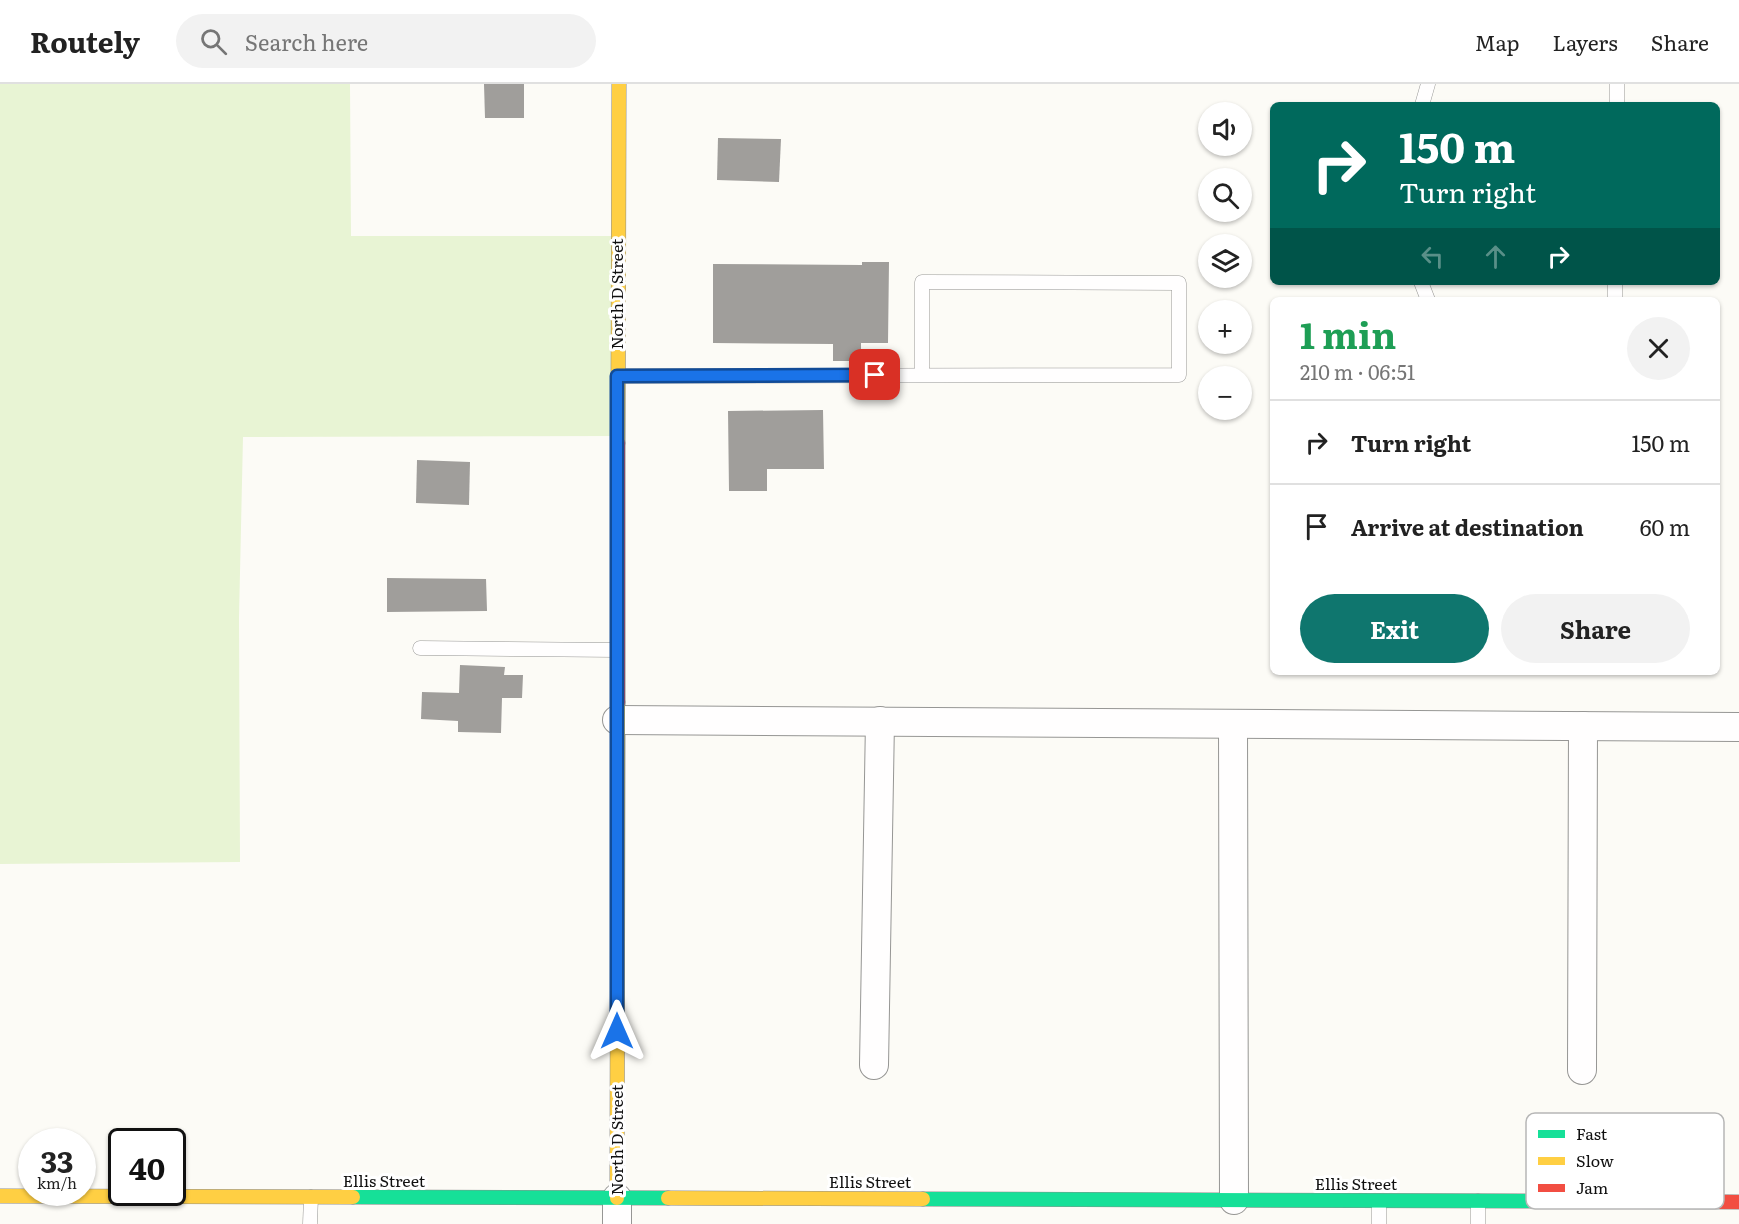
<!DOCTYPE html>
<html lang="en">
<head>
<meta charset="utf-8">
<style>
  body { margin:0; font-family:Literata,serif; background:#f2f2f2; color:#222; height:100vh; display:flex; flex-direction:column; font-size:22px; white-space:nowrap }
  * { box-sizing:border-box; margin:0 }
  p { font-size:20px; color:#767676 }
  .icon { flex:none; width:33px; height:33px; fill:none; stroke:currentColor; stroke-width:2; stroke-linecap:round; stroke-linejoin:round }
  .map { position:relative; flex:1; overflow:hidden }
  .sheet { position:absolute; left:1270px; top:213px; width:450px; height:378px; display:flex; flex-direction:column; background:#fff; border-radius:9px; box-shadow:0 2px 4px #0004 }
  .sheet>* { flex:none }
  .banner { position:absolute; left:1270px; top:18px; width:450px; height:183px; border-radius:9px; box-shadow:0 2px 4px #0004; background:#00695c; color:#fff; overflow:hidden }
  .controls { position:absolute; left:1198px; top:18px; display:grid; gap:12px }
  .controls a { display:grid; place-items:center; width:54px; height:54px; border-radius:50%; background:#fff; box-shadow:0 2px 4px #0004; font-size:30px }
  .speed { position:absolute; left:18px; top:1044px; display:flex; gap:12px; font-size:30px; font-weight:700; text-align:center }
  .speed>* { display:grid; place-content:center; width:78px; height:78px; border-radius:50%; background:#fff; box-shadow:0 2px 4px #0004; line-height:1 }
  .speed small { font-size:15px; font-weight:400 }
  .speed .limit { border:3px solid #111; border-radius:9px; background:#fff; color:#111 }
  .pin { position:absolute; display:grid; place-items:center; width:51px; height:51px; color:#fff; margin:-26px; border-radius:12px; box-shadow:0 3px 9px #0006 }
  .me { position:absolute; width:66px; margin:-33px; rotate:0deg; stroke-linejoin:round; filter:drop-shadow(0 0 4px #0008) }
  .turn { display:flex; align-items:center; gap:21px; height:126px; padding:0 30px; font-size:27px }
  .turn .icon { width:78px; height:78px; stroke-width:2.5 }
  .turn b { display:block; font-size:42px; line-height:51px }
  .lanes { display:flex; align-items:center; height:57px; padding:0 30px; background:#0003; justify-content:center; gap:30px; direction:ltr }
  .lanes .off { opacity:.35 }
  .round { display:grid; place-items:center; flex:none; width:63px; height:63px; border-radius:32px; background:#f2f2f2 }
  .head { display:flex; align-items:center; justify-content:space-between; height:102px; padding:0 30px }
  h1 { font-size:36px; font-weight:700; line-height:45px; color:#1e9e55 }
  .primary-button { display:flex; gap:12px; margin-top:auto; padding:12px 30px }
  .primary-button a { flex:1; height:69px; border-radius:36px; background:#0f766e; color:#fff; font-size:24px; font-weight:700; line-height:69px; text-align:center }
  .primary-button a+a { background:#f2f2f2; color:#222 }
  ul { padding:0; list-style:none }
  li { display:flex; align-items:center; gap:18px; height:84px; padding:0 30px; border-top:2px solid #e0e0e0 }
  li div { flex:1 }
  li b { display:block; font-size:22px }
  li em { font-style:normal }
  header { display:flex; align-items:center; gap:36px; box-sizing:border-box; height:84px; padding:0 30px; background:#fff; border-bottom:2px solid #e0e0e0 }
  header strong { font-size:28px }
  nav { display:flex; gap:33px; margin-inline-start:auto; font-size:21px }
  .search { width:420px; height:54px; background:#f2f2f2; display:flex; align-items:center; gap:15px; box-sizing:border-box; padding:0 21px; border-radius:33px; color:#767676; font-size:22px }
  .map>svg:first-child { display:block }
</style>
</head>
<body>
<header>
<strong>Routely</strong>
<div class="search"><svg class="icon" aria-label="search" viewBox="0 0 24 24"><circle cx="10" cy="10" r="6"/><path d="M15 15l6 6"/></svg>Search here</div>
<nav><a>Map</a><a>Layers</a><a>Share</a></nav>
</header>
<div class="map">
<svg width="1739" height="1140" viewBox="0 0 1739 1140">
  <rect width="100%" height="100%" fill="#fcfbf6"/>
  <polygon fill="#e8f4d4" points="0,0 350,0 351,152 625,152 625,352 243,353 239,534 240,778 0,780"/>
  <g fill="#a09e9b">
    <polygon points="484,0 524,0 524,34 485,34"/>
    <polygon points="718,54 781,55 779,98 717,96"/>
    <polygon points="862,178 889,178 888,259 861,259 861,277 833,277 833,260 713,259 713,180 862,181"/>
    <polygon points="823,326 824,385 767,385 767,407 729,407 728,327"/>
    <polygon points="417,376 470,378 469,421 416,419"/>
    <polygon points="387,494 486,495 487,527 387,528"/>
    <polygon points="460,581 505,583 504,591 523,591 522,614 502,614 501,649 458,648 458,637 421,635 422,608 459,609"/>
  </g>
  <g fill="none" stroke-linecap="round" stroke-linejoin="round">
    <defs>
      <g id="lane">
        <polyline points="1422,21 1428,0"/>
        <polyline points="1617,21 1617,0"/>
        <polyline points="1421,198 1428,216"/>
        <polyline points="1615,216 1615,198"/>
        <polyline points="619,292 1179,291 1179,199 922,198 922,291"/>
        <polyline points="420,564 617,566"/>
        <polyline points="310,1140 311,1113"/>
        <polyline points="1379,1140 1379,1117"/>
        <polyline points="1478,1140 1478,1117"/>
      </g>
      <g id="street">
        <polyline points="617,636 1739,643"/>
        <polyline points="1233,640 1234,1116"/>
        <polyline points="874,981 880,637"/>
        <polyline points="1582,986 1583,642"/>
        <polyline points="617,1114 617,1140"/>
      </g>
      <g id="fast">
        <polyline points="353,1113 668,1114"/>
        <polyline points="923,1115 1533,1117"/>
      </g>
      <g id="slow">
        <polyline points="618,359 619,0"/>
        <polyline points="0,1112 353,1113"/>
        <polyline points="617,1114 618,618"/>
        <polyline points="668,1114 923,1115"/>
      </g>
      <g id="jam">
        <polyline points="618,618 618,359"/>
        <polyline points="1533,1117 1739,1118"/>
      </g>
    </defs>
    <use href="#lane" stroke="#969694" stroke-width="15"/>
    <use href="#street" stroke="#969694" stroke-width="30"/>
    <use href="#fast" stroke="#8d8c8a" stroke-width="15"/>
    <use href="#slow" stroke="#8d8c8a" stroke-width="15"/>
    <use href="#jam" stroke="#8d8c8a" stroke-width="15"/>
    <use href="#lane" stroke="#fffefe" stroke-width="14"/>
    <use href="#street" stroke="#fffefe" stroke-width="28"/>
    <use href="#fast" stroke="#16e098" stroke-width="14"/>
    <use href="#slow" stroke="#ffcf43" stroke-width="14"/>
    <use href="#jam" stroke="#f24e42" stroke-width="14"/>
  </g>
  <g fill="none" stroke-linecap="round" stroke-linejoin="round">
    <defs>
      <polyline id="route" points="617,947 617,292 875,291"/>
    </defs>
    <use href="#route" stroke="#114b97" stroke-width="15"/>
    <use href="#route" stroke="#1a73e8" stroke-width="10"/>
  </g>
  <g text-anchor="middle" stroke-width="6" stroke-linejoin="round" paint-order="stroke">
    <g font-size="16" fill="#101010" stroke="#fff">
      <text transform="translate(617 210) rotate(-90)" y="6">North D Street</text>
      <text transform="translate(617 1056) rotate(-90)" y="6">North D Street</text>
      <text x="384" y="1103">Ellis Street</text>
      <text x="870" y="1104">Ellis Street</text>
      <text x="1356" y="1106">Ellis Street</text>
    </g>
  </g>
  <rect x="1526" y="1029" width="198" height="96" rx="9" fill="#fff" stroke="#b7b7b7" stroke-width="1.5"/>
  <rect x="1538" y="1046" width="27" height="8" fill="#16e098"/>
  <rect x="1538" y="1073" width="27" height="8" fill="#ffcf43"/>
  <rect x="1538" y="1100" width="27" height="8" fill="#f24e42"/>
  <g font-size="16" fill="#101010">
    <text x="1576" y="1056">Fast</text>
    <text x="1576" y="1083">Slow</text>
    <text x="1576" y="1110">Jam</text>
  </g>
</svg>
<div class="controls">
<a><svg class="icon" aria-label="sound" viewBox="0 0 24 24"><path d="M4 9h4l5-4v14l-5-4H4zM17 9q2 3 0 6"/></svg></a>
<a><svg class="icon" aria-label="search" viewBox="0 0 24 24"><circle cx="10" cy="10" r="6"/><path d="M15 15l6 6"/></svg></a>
<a><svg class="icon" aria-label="layers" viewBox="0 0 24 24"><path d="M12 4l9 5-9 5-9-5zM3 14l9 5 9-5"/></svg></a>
<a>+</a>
<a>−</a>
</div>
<div class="speed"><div>33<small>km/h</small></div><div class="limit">40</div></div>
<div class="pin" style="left:875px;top:291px;background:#d93025"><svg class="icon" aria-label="arrive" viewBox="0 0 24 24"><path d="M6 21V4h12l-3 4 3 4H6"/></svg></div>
<svg class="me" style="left:617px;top:947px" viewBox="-20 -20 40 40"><path d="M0-17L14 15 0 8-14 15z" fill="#1a73e8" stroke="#fff" stroke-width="4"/></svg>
<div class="banner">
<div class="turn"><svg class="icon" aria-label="right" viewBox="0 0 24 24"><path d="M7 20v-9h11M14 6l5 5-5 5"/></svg><div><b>150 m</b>Turn right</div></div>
<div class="lanes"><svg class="icon off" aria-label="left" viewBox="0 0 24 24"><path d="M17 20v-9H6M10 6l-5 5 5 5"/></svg><svg class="icon off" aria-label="ahead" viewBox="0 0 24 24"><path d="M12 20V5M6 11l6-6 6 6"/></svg><svg class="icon" aria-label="right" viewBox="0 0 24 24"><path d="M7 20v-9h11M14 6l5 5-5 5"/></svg></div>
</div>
<section class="sheet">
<div class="head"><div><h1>1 min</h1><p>210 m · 06:51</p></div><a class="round"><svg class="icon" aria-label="close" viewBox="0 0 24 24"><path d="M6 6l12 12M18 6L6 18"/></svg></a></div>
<ul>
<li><svg class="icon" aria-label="right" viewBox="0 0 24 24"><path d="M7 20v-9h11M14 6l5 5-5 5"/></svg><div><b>Turn right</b></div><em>150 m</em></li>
<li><svg class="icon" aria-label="arrive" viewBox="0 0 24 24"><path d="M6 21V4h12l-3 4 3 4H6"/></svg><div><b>Arrive at destination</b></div><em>60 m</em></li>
</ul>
<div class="primary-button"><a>Exit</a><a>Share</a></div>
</section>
</div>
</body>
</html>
